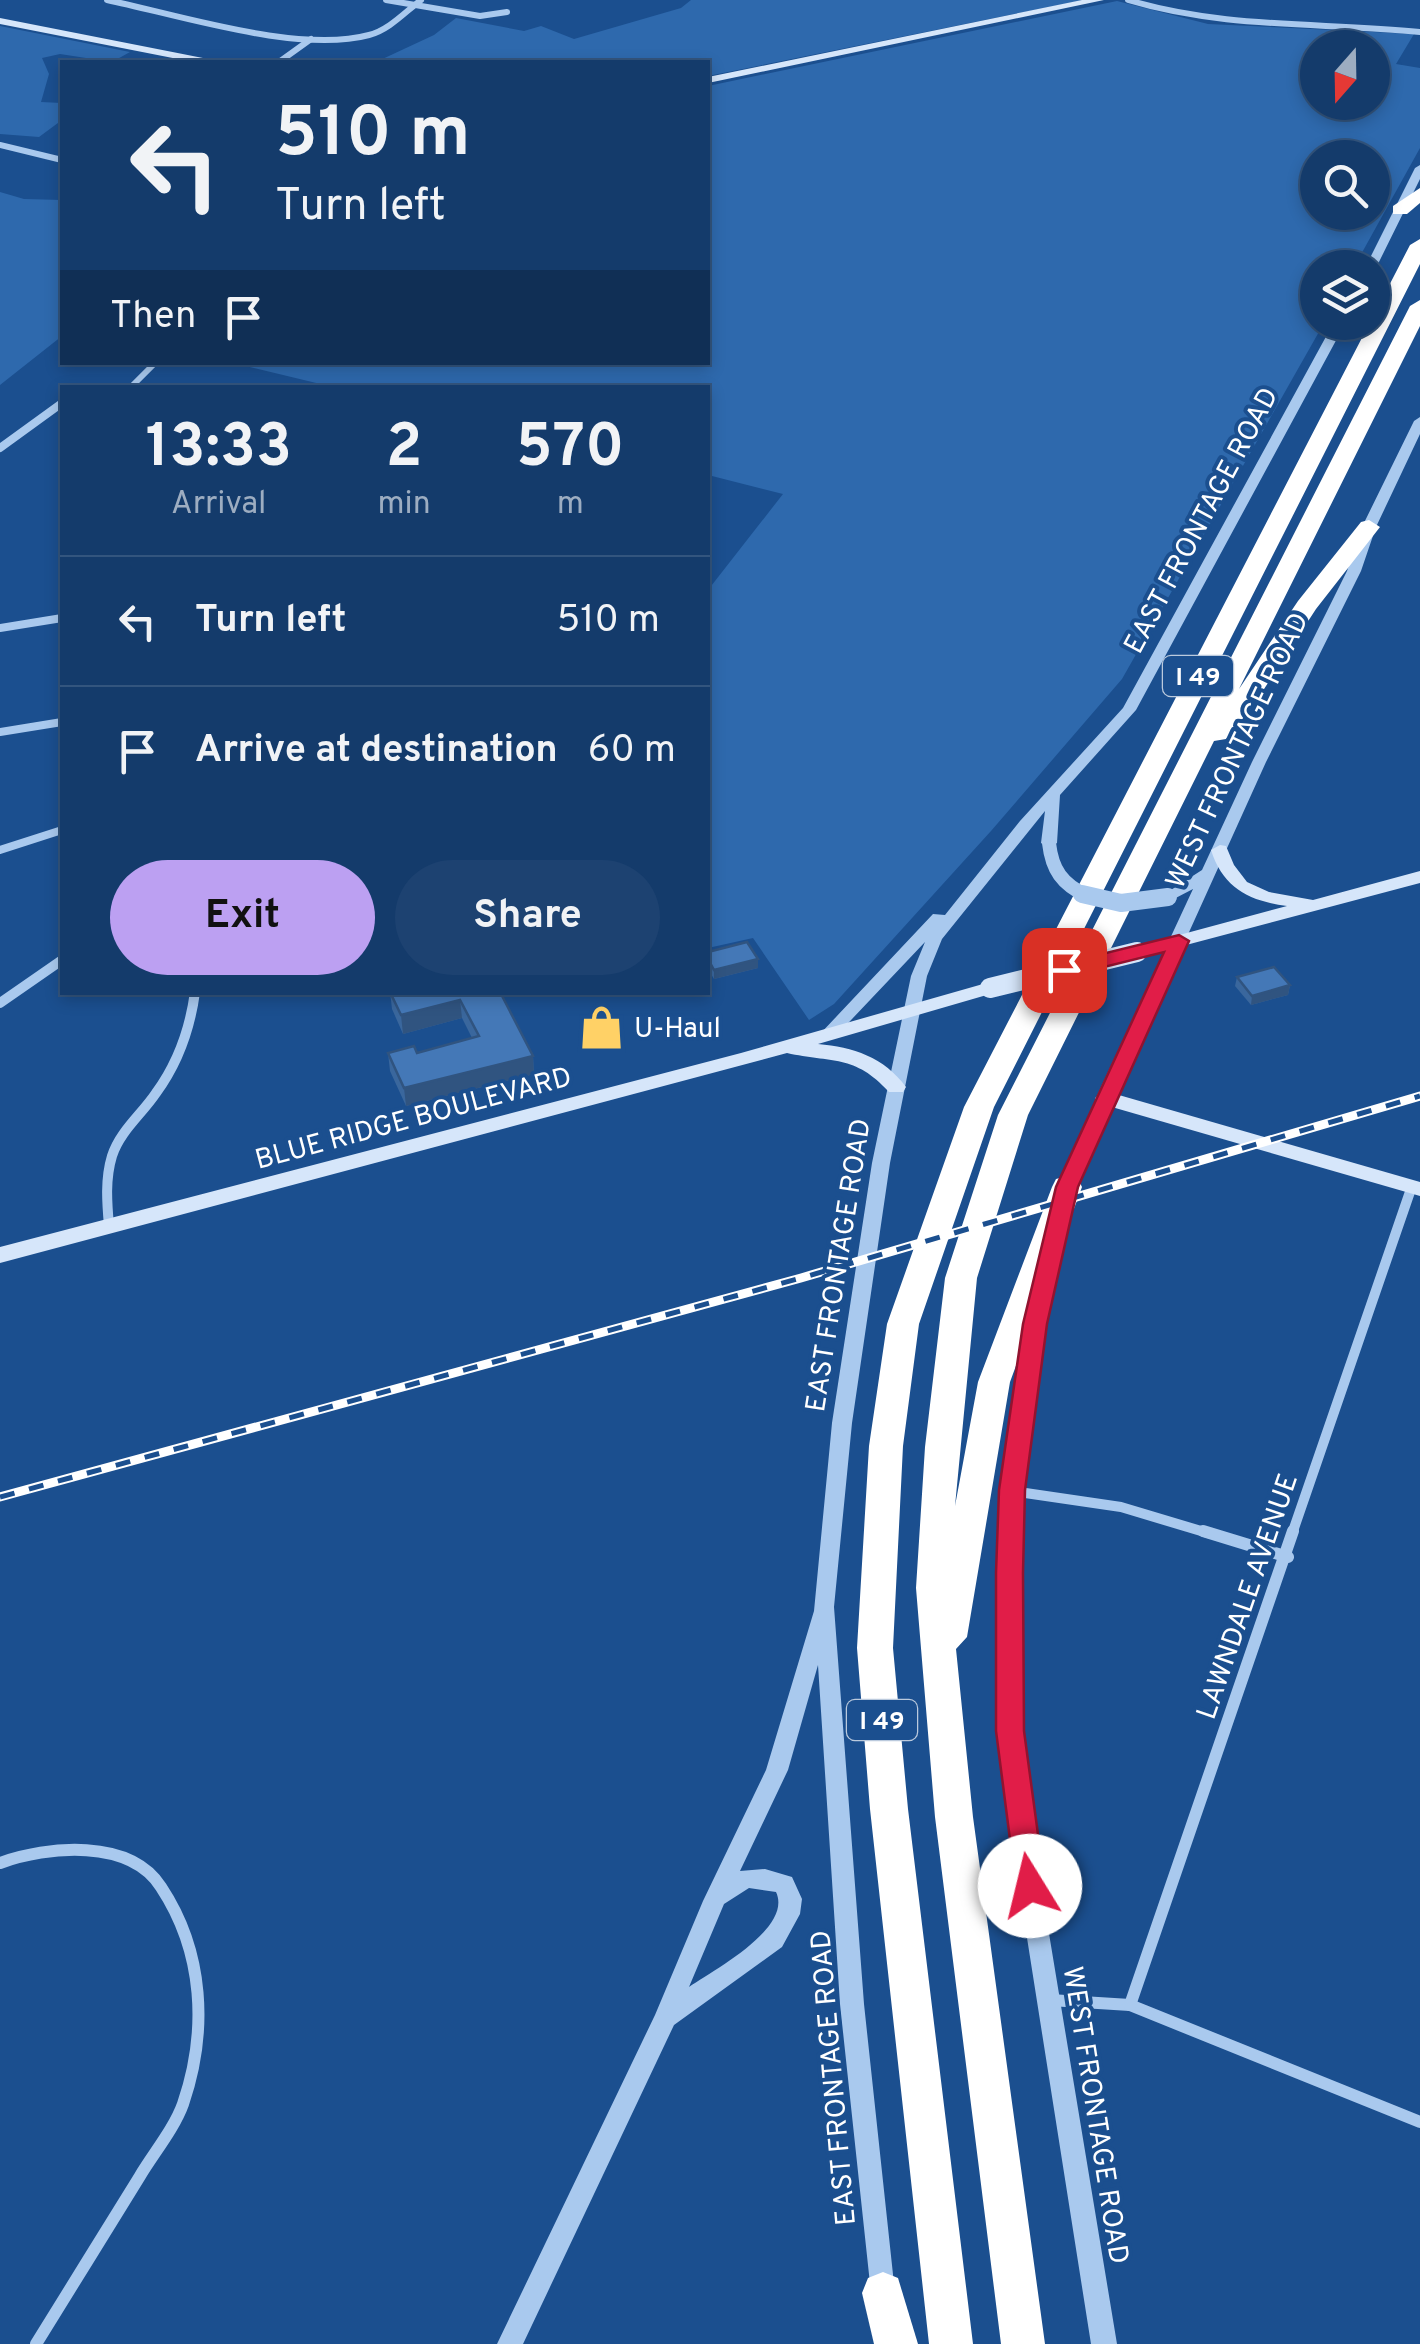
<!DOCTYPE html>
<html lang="en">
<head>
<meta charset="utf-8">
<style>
  body { margin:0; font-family:Overpass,sans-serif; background:#1d4271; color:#f1f3f6; height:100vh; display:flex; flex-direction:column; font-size:38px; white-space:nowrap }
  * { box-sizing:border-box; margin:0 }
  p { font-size:32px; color:#9dadc1 }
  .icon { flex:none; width:55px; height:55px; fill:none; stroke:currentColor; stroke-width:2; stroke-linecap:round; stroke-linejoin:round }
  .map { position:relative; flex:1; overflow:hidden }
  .drawer { position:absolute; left:60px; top:385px; width:650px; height:610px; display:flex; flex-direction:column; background:#143b6b; border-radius:0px; box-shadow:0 5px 15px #0003,0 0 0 2px #33557e }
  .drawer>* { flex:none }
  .hud { position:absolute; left:60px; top:60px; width:650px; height:305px; border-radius:0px; box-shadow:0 5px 15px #0003,0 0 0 2px #33557e; background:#143b6b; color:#f1f3f6; overflow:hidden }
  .needle { width:65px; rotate:200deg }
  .fabs { position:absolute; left:1300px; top:30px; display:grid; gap:20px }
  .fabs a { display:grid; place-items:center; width:90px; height:90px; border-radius:50%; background:#143b6b; box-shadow:0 5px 15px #0003,0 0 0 2px #33557e; font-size:50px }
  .pin { position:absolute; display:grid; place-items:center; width:85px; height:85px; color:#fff; margin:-42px; border-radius:20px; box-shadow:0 5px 15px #0006 }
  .me { position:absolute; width:110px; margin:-55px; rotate:351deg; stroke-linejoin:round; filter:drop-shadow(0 0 8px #0008) }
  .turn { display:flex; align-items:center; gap:35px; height:210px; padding:0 50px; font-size:45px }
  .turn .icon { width:130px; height:130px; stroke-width:2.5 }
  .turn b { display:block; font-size:70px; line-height:85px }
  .then { display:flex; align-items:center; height:95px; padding:0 50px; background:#0003; gap:20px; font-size:38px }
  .eta { display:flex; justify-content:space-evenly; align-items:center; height:170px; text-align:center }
  .eta b { font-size:60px; font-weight:700; line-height:70px }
  .cta { display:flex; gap:20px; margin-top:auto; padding:20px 50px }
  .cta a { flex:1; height:115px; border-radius:60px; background:#bca0f2; color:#111; font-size:40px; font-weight:700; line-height:115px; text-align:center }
  .cta a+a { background:#1d4271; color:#f1f3f6 }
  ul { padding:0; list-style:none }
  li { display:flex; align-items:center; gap:30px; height:130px; padding:0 50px; border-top:2px solid #33557e }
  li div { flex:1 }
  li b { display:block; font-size:38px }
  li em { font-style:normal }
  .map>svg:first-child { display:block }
</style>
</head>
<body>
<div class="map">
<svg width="1420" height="2344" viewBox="0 0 1420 2344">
  <rect width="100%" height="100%" fill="#1b4f8f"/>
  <g fill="#2e69ad" fill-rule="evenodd">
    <polygon points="691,0 1084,0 708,76 708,62 376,62 434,35 456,18 524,31 541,26 574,39 681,8"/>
    <path d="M1117,1L1208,24L1414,34L1396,64L1420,68V148L1354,267L1318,268V322L1324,323L1122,679L991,831L834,1004L809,1020L753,938L708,948V590L783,494L708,475V388H337L233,363L708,362V86ZM1318,48H1372V102H1318ZM1318,158H1372V212H1318Z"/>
    <polygon points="0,26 130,52 112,62 60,54 42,58 49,74 41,102 62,103 62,120 39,137 0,134"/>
    <polygon points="0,192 24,199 62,200 62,336 0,385"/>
  </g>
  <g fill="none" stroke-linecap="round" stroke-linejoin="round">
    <g stroke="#a9c9ee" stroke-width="6">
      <path d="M107,0C179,15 299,54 369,35C389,30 405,12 421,0"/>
      <polyline points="386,0 480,16 507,12"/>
      <path d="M1128,0C1224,29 1322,22 1420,32"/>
      <polyline points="279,62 311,39"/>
      <polyline points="0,145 62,160"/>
      <polyline points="130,388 156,362"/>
    </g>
    <g stroke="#a9c9ee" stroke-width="8">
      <polyline points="0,448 62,403"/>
      <polyline points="0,628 62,618"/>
      <polyline points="0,732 62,722"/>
      <polyline points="0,850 62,830"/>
    </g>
    <g stroke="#a9c9ee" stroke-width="10">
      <polyline points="0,1003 62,960"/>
      <path d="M109,1226C107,1203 105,1179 112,1156C120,1131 142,1114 156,1093C178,1063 190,1029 195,992"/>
      <polyline points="1012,1491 1121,1507 1211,1534"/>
      <polyline points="1292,1534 1412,1186"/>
    </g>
    <g stroke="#a9c9ee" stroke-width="12">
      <polyline points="1203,1531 1288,1557"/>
      <path d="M0,1863C47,1846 130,1838 161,1887C204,1952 208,2031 183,2104C174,2129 153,2154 140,2176C105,2232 71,2288 36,2344"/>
      <polyline points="1050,2000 1130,2005 1420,2122"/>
      <polyline points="1130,2005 1293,1531"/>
    </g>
    <g fill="#a9c9ee" fill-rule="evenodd">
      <polygon points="1420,165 1420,179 1376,268 1372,271 1372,268 1365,268 1415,168"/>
      <path d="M1334,322H1346L1136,710L1060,795L1057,843L1049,848L1041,843L1045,811L942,939L927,976L890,1163L852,1423L834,1607L864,2004L895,2293L892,2302L883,2305L874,2302L871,2293L840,2004L818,1665L788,1770L740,1871L765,1869L792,1877L802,1899L800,1914L782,1947L674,2025L523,2344H497L655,2015L703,1901L766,1770L814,1611L832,1423L872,1163L911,976L925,942L834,1038H822L820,1034L933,914L945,915L1020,821L1123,708ZM749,1888L776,1892C793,1928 714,1970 689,1987L724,1904Z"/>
      <polygon points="1420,417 1420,434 1376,527 1361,571 1266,762 1114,1098 1074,1196 1065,1202 1059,1200 1056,1196 1096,1098 1193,889 1168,902 1160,897 1202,870 1252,762 1347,571 1362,527 1414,421"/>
      <polygon points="1047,1268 1053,1270 1056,1275 1044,1324 1022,1491 1021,1731 1035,1849 1117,2344 1091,2344 1013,1849 999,1731 1002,1491 1026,1324 1038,1275 1041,1270"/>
    </g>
    <g fill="#d6e6fa" fill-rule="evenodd">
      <polygon points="1082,0 1104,0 708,83 708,77"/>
      <polygon points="0,18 208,59 214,62 193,62 0,24"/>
      <path d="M1220,845L1226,846L1234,865L1247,882L1269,892L1313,900L1420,871V883L1137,958L1131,956L1128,952L1131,948L1287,906C1249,901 1223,888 1211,850Z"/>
      <path d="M990,982L997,984L999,988L997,992L818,1044C853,1047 884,1057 906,1087L903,1092H889C855,1054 831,1063 787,1053L0,1263V1247L741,1053Z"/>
      <polygon points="1105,1091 1420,1182 1420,1196 1098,1103 1095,1098"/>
    </g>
    <g fill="#fff" fill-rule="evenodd">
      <polygon points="1420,188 1420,203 1407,214 1393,214 1393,206"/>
      <polygon points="1420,239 1420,264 994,1107 919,1324 903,1446 893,1648 908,1809 973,2344 929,2344 870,1809 857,1648 869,1446 887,1324 964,1107 1410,245"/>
      <polygon points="1420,300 1420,326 1239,689 1298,601 1361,522 1369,520 1380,527 1316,609 1253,706 1226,739 1214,741 1028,1115 977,1278 955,1506 978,1382 1052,1187 1056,1179 1067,1176 1078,1179 1082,1187 1010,1382 967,1637 956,1649 973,1817 1045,2344 1001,2344 935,1817 916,1588 925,1447 945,1278 998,1115 1410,306"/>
      <polygon points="883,2272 898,2278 918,2344 874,2344 862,2293 868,2278"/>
    </g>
    <defs>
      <polyline id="rail" points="0,1497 801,1278 1420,1096"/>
    </defs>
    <use href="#rail" stroke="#fff" stroke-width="9"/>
    <use href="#rail" stroke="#1b4f8f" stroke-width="5" stroke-dasharray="15" stroke-linecap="butt"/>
    <path stroke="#a9c9ee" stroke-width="14" d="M1049,843C1052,870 1062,884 1087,896"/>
    <polyline stroke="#a9c9ee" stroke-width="18" points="1082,894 1121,903 1168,897"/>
    <polyline stroke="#d6e6fa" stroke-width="20" points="990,988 1137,952"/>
  </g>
  <g fill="#3a679d">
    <polygon points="708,952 758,959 758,968 714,979 708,969"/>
    <polygon points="1237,977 1290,985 1288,995 1251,1005 1235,986"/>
    <polygon points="390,992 500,992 533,1056 534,1074 406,1106 390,1071 388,1053 417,1053 472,1038 462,1018 403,1034 392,1009"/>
  </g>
  <g fill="#305480">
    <polygon points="758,959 758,968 714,979 714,970"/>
    <polygon points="1290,985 1288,995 1251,1005 1252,996"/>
    <polygon points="460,1000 462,1018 403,1034 401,1015"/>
    <polygon points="533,1056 534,1074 406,1106 404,1088"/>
  </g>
  <g fill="#4478b7" stroke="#305480" stroke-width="2.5">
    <polygon points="747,942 758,959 714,970 708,959 708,952"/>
    <polygon points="1274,967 1290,985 1252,996 1237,977"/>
    <polygon points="390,992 500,992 533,1056 404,1088 388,1053 414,1046 417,1053 479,1036 460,1000 401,1015"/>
  </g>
  <polygon fill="#e11d48" stroke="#92132f" stroke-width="2.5" points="1179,935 1189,941 1078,1187 1047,1324 1025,1490 1023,1573 1024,1731 1045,1886 1040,1896 1030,1900 1020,1896 1016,1886 996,1731 996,1573 999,1490 1023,1324 1056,1187 1164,952 1064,977 1054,970 1057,965"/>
  <defs>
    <symbol id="shop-bare" viewBox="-9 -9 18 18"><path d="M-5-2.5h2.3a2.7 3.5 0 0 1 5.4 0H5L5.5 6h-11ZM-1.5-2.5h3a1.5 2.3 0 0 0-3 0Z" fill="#ffd166" stroke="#1b4f8f" stroke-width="2.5" paint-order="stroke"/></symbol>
  </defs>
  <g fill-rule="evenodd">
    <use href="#shop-bare" x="570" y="996" width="63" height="63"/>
  </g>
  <g text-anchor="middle" stroke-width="8" stroke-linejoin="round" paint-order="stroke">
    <g fill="#1b4f8f" stroke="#bbcadd" stroke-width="2.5">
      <rect x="1163" y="656" width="70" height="40" rx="8"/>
      <rect x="847" y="1700" width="70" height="40" rx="8"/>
    </g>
    <g font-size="25" font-weight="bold" fill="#fff">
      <text x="1198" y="685">I 49</text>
      <text x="882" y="1729">I 49</text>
    </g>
    <g font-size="28" fill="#fff" stroke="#1b4f8f">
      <text transform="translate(1200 520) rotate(-62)" y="10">EAST FRONTAGE ROAD</text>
      <text transform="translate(1236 750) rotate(-65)" y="10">WEST FRONTAGE ROAD</text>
      <text transform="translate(413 1117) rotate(-15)" y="10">BLUE RIDGE BOULEVARD</text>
      <text transform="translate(837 1265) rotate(-81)" y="10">EAST FRONTAGE ROAD</text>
      <text transform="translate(1246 1596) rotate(-71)" y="10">LAWNDALE AVENUE</text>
      <text transform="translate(832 2078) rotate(-95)" y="10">EAST FRONTAGE ROAD</text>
      <text transform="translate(1097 2115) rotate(81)" y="10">WEST FRONTAGE ROAD</text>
    </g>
    <g font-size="28" fill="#fff" stroke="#1b4f8f" text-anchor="start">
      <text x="634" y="1037">U-Haul</text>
    </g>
  </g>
</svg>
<div class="fabs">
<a><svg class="needle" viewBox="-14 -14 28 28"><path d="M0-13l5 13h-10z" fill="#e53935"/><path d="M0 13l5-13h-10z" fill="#9dadc1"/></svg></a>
<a><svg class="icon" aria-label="search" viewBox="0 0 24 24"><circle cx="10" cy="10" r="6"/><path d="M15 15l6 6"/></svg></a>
<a><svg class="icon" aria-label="layers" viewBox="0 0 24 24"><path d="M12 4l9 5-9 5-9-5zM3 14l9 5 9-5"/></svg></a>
</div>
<div class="pin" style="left:1064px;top:970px;background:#d93025"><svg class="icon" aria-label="arrive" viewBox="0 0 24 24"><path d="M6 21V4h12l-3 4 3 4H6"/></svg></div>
<svg class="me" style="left:1030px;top:1886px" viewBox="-20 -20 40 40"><circle r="19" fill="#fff"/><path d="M0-13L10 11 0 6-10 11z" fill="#e11d48"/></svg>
<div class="hud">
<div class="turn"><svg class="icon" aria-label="left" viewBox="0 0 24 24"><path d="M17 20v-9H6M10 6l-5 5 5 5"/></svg><div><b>510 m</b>Turn left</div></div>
<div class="then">Then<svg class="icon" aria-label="arrive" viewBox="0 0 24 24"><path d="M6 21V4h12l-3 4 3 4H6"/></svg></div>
</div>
<section class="drawer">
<div class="eta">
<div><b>13:33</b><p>Arrival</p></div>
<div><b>2</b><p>min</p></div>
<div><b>570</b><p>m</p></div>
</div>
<ul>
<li><svg class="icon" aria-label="left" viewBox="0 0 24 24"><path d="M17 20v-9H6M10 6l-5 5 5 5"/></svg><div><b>Turn left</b></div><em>510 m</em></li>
<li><svg class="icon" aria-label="arrive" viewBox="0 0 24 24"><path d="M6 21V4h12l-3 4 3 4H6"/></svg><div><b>Arrive at destination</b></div><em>60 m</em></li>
</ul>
<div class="cta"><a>Exit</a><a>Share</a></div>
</section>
</div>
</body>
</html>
